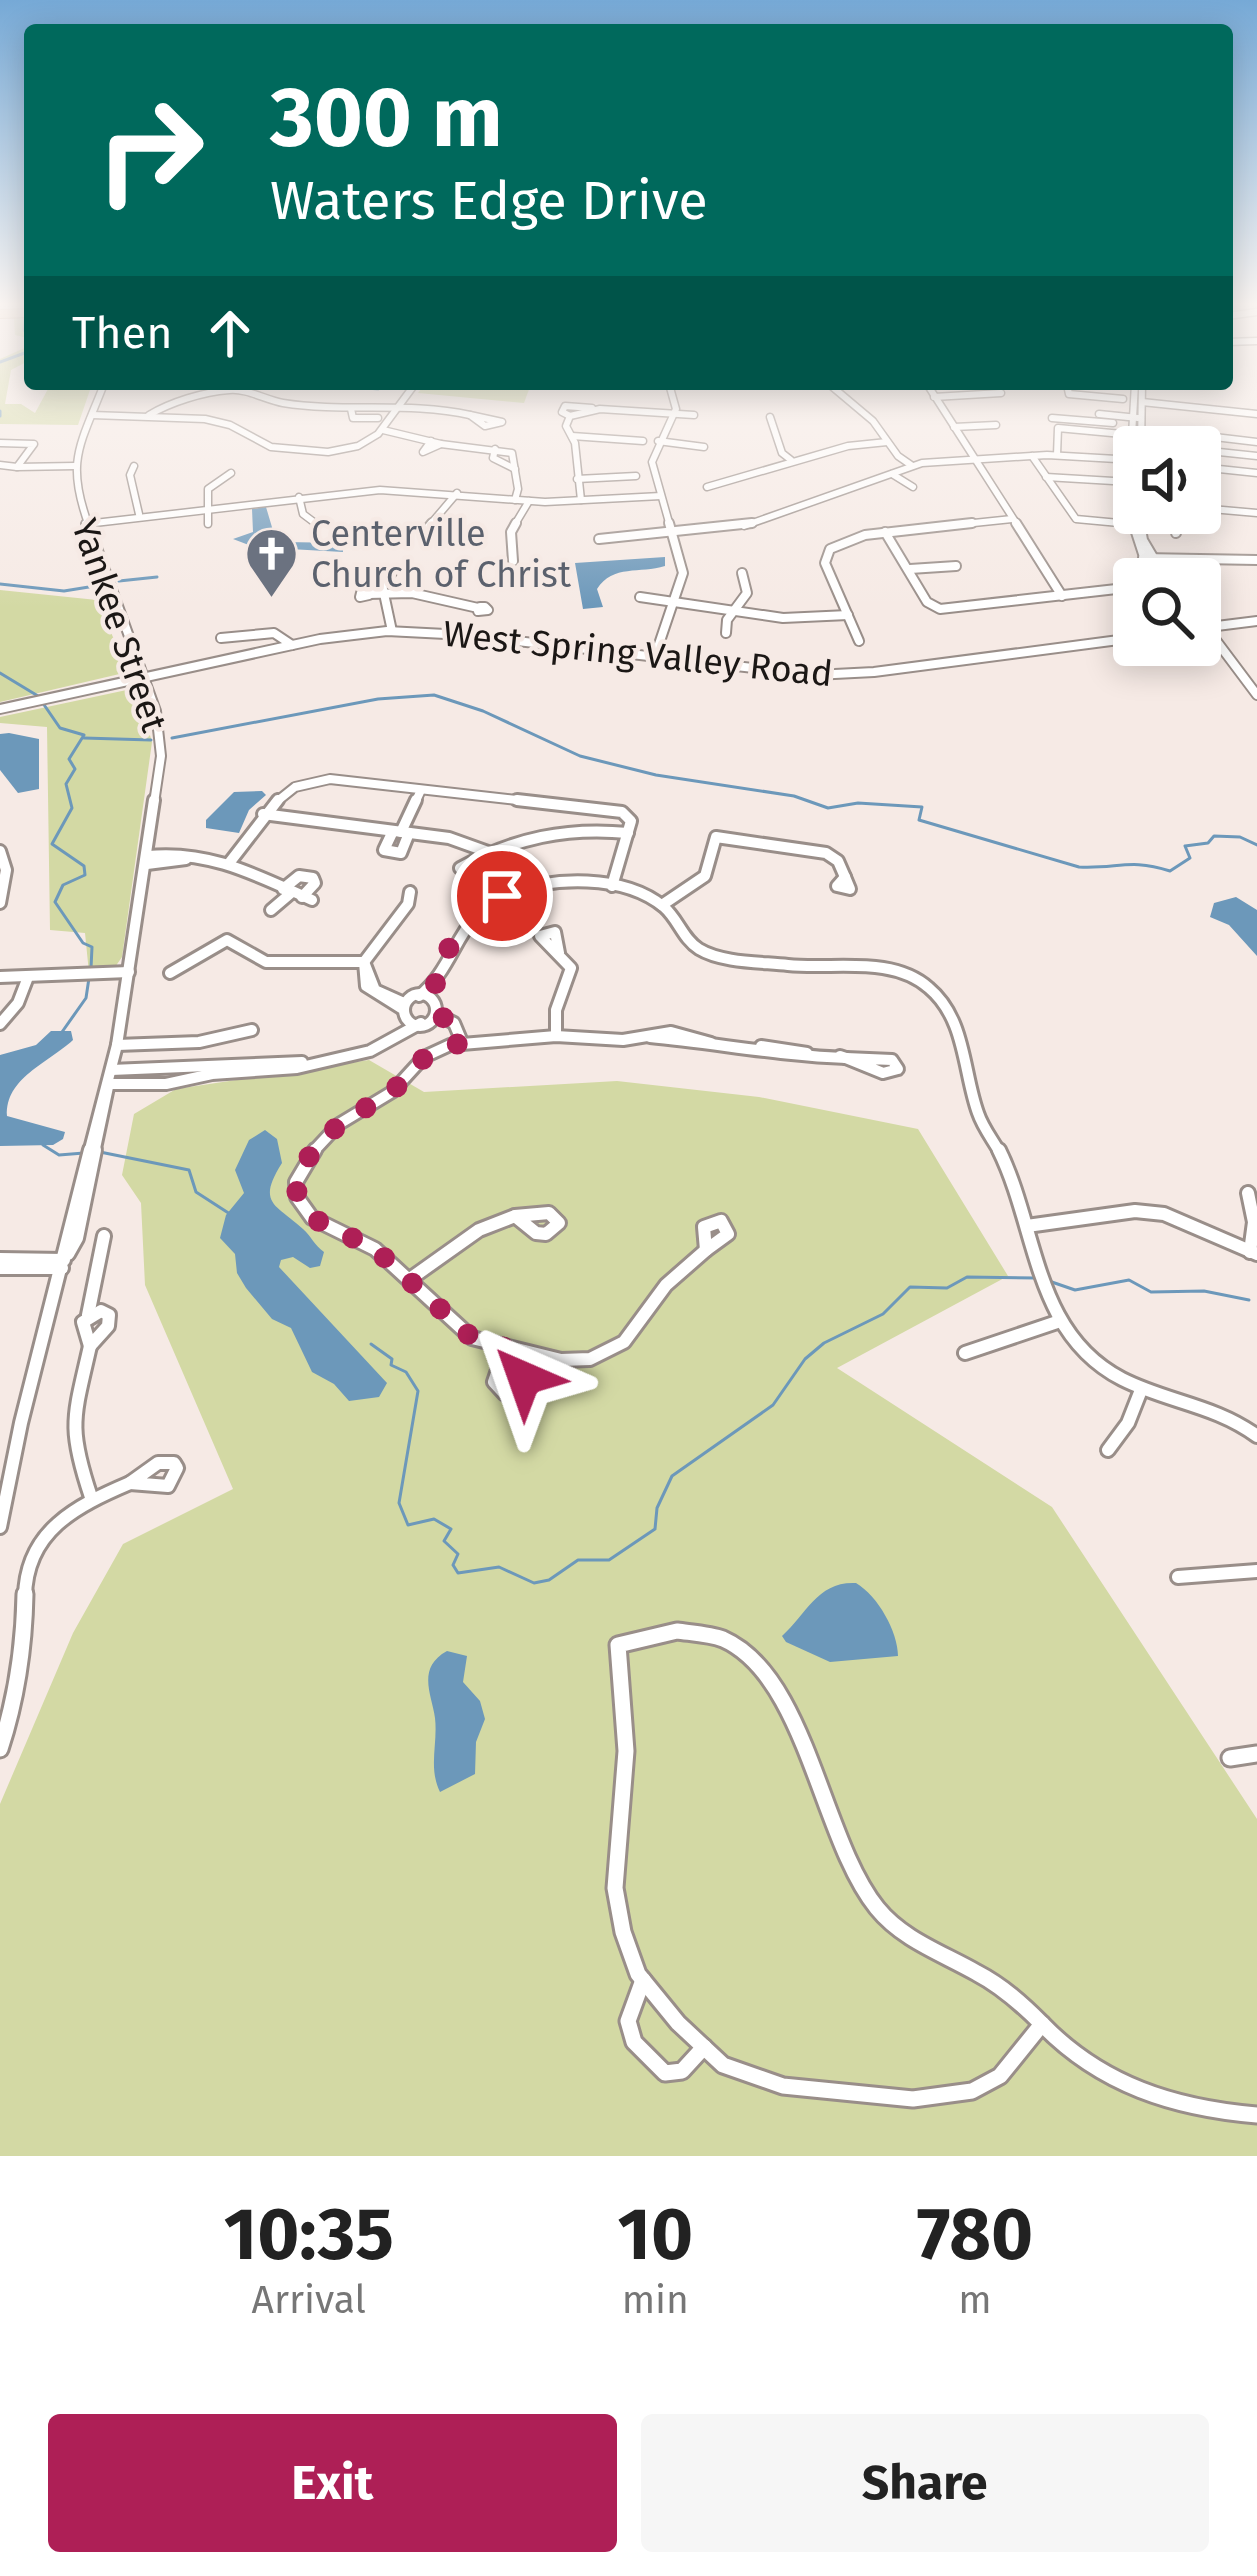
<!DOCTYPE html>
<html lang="en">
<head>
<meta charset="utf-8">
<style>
  body { margin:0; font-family:"Fira Sans",sans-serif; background:#f6f6f6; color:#222; height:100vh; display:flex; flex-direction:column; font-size:45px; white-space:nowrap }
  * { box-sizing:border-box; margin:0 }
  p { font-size:39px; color:#767676 }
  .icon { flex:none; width:66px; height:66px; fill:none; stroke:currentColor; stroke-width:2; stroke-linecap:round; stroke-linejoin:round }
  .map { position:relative; height:2156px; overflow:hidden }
  .details { display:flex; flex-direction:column; background:#fff; flex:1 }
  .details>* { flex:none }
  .banner { position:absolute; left:24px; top:24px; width:1209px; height:366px; border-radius:12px; box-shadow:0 6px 30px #0003; background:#00695c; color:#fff; overflow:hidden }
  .tools { position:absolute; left:1113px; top:426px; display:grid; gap:24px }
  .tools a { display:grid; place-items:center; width:108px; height:108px; border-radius:12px; background:#fff; box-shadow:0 6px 30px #0003; font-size:60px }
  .pin { position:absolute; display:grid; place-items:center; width:102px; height:102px; color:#fff; margin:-51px; border:6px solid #fff; border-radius:50%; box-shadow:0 3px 12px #0007 }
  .me { position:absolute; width:132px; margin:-66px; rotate:317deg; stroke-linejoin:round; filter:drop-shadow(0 0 9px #0008) }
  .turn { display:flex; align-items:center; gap:42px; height:252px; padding:0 48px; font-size:54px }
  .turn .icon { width:156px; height:156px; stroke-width:2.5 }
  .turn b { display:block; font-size:84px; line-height:102px }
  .then { display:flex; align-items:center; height:114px; padding:0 48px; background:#0003; gap:24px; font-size:45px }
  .eta { display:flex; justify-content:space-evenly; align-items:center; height:204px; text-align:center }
  .eta b { font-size:72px; font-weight:700; line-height:84px }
  .action { display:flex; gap:24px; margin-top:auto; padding:24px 48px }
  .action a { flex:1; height:138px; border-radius:12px; background:#ae1f56; color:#fff; font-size:48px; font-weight:700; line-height:138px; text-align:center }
  .action a+a { background:#f6f6f6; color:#222 }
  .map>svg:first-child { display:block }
</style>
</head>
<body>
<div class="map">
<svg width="1257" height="2156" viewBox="0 0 1257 2156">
  <rect width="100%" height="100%" fill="#f6eae5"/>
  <g fill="#d3d9a4">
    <polygon points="30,316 30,360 11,370 5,404 21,404 35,413 48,389 91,387 78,425 0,424 0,359 29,346 28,338 15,335 14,317"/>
    <polygon points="425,384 531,384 524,403 418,393"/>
    <polygon points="0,590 97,600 128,672 0,702"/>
    <polygon points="136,688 152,742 122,957 113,970 89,973 85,933 50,930 47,727 0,723 0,717"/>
    <polygon points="369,1060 424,1092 617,1081 759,1097 918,1129 1008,1276 837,1368 1052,1507 1257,1819 1257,2156 0,2156 0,1804 73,1633 123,1544 233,1489 145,1285 141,1203 122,1175 134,1114 176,1089"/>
  </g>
  <g fill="#6c98ba">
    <polygon points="266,507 274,534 286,542 342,543 343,552 254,547 233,539 253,532 252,509"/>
    <path d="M665,557V566C640,574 613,564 597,589L603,607L583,609L575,563Z"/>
    <polygon points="9,733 39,739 39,789 18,793 0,770 0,734"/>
    <polygon points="262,791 266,795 249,810 239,833 206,828 206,820 234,792"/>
    <polygon points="1236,897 1257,910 1257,956 1229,925 1210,917 1214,903"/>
    <path d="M51,1031H71L73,1040C48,1063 5,1078 7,1116L65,1132L63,1139L53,1145L0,1146V1055L36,1045Z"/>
    <path d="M265,1130L277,1139L282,1163C256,1204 276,1204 303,1229C312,1237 314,1245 324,1252L320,1266L310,1268L293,1257L281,1260L279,1267L387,1383L379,1397L349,1401L334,1384L312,1372L291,1328L272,1319L246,1288L237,1273L235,1254L220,1238L226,1215L244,1193L235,1170L249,1140Z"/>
    <path d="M856,1583C878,1596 898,1632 898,1656L830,1662L786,1642L782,1636C807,1613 818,1581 856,1583Z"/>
    <path d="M447,1651L467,1656L463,1682L480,1701L485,1719L476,1742L475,1774L440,1792C428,1767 438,1744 435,1718C432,1695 416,1668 447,1651Z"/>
  </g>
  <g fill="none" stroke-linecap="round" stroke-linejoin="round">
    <g stroke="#6c98ba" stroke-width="3">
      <polyline points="25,317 24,330 30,337"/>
      <polyline points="0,362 30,351"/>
      <polyline points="320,384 378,389"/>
      <polyline points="0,411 0,416"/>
      <polyline points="119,581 157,577"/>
      <polyline points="0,584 64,591 95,586"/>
      <polyline points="0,673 38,696 60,728 84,735 69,759 75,769 66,784 72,808 52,844 84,866 85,875 63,885 55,902 83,943 92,947 91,968"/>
      <polyline points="84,738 151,740"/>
      <path d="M172,738L378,699L434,695L483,711L580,756L656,775L794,796L828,808L858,803L922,807L919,820L1079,867C1118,869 1130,858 1170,871L1190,858L1185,846L1208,843L1214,836L1240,837L1257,845"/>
      <polyline points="62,1032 86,998 89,978"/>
      <polyline points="43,1145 59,1155 84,1153"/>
      <polyline points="100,1152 189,1170 196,1192 230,1214"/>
      <polyline points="1046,1280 1075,1290 1129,1280 1151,1292 1204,1291 1249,1300"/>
      <polyline points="371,1344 392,1359 391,1365 406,1372 418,1391 399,1503 408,1525 434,1519 451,1529 444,1541 458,1554 453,1565 458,1573 499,1567 534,1583 549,1580 578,1560 609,1560 655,1529 657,1508 672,1476 773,1405 805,1359 824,1343 883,1314 910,1287 947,1288 967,1277 1036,1278"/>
    </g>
    <defs>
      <g id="minor-far4">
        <polyline points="1227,316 1257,312"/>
        <polyline points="1227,342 1257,341"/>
        <polyline points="599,384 669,385"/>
        <polyline points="669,384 676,409 652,462 670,526"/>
        <polyline points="829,384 873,421 898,456 911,465"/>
        <polyline points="927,384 1018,526"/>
        <polyline points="1067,385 1069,394 1123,399"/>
        <polyline points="934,397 1001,393"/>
        <polyline points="1142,402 1257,414"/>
        <polyline points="351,409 353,418 378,418"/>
        <polyline points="1099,414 1138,418"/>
        <polyline points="92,415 205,419 230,425 271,447 328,452 358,446 378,434 415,384"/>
        <path d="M149,415C171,402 203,392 229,390C246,388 266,400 283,403C345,413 410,401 470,415"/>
        <polygon points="470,415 502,422 485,426"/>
        <polyline points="570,416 562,412 565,406 592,408"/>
        <polyline points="770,417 782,453 791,460"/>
        <polyline points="1052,418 1113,423"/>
        <polyline points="954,427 996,425"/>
        <polyline points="383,430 441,444 512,453 518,489 515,500"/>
        <polyline points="572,436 643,441"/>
        <polyline points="431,441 423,452 441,444"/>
        <polyline points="658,441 704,447"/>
        <polyline points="0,443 34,444 17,467 0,465"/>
        <polyline points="1141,447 1142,384"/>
        <polyline points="1180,447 1176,436 1181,433 1257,442"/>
        <polyline points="495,449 493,458 515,469"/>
        <polyline points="1200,450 1257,456"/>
        <polyline points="1057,455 1058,428 1133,435"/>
        <polyline points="1032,456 1076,519 1130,524"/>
        <polyline points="134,466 130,475 139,514"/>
        <polyline points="17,467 75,466"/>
        <polyline points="1200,467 1257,473"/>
        <polyline points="892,474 913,487"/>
        <polyline points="1046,477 1130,482"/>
        <polyline points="577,479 636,476"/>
        <polyline points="707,487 848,446 887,442"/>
        <polyline points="299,497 303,514 315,523"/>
        <polyline points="581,500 575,443 566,426 570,416 600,409 694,415"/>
        <polyline points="1200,508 1257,513"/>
        <polyline points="1138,513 1140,526"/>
        <polyline points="1174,513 1175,526"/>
        <polyline points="86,524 380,490 545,502 661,496"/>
        <polyline points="208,524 208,489 231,473"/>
        <path d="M89,526C65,461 80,446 104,384"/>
        <polyline points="429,526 457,493"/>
        <polyline points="514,526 529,501"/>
        <polyline points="744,526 922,463 1047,455 1134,460"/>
        <polyline points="945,526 1012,519"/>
        <polyline points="1133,526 1129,485 1135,384"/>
      </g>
      <g id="minor-far3">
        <polyline points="88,523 156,711 161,756 154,803"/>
        <polyline points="1016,523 1062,596"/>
        <polyline points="1123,523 1130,524"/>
        <polyline points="1133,523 1144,557 1157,579"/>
        <polyline points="1140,523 1143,540 1166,579"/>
        <polyline points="1175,523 1176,533"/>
        <polyline points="86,524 92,523"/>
        <polyline points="885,532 927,602 940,609 1134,587"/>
        <polyline points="423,534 432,523"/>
        <polyline points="599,539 752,523"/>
        <polyline points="1143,558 1257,560"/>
        <polyline points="513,561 511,532 516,523"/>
        <polyline points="910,569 956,566"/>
        <polyline points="383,586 393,571 380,575 392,631"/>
        <polygon points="361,593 367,593 369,595 360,597"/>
        <polyline points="368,594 412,593 478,608"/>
        <polyline points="640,597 783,618 848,615"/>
        <polygon points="480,607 485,607 488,610 478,611"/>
        <polyline points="1200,619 1257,695"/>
        <polyline points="1201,628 1257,621"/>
        <polyline points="726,633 727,620 747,593 742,573"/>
        <polyline points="221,638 274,633 292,645"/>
        <polyline points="859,641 825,563 830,549 865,535 972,523"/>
        <polyline points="655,656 683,573 669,523"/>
        <polyline points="0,709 320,639 387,631 465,635 815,675 874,672 1134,638"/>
        <polyline points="275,803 295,787 330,779 543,803"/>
        <polyline points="415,803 421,790"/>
      </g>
      <g id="minor-far2">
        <polyline points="517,800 622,812 631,821 612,886"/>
        <polyline points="263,814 449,838 488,852"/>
        <polyline points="393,831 384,850 401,853 409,833"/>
        <polyline points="401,832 416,800"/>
        <polyline points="0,851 6,870 0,903"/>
        <path d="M148,856C210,850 256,875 312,900"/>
        <polyline points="230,862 278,800"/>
        <polyline points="147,864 186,859"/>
        <path d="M460,868C514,838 567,827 628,833"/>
        <polygon points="845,877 850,889 837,886"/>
        <polyline points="283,889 299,876 313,878 315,883 302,897"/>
        <polyline points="662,905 705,876 716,837 826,853 838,861 845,877"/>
        <polyline points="271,910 291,893"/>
        <polyline points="170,973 227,940 266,962 364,962 408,904 410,892"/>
        <polyline points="0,977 129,972"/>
        <circle cx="420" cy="1010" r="16"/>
        <path d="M419,996C457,966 457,914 506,895C552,876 624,874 664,907C678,919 683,939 699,949C722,963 761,962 788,965C833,970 892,955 929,988C966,1019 963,1072 978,1113C983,1128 993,1140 1000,1153"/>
        <polyline points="401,1008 366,986 364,962 375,990 404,1003"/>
        <polyline points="438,1015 454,1023 462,1042"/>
        <polyline points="0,1024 18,1003 28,977"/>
        <polyline points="556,1036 556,1010 571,968 540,936 555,932 559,953"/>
        <path d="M650,1037C716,1043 780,1056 846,1058"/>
        <polyline points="117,1045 199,1042 252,1030"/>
        <polyline points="761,1046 807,1053"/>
        <polyline points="840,1056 846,1058"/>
        <polygon points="846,1058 892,1060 898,1069 883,1073"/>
        <polyline points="111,1070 302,1062"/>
        <polyline points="108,1084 166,1084 212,1074 297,1068 370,1051 421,1023"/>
        <polyline points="89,1153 117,1045 154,800"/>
        <polyline points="94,1153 108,1087"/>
        <polyline points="312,1153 339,1124 392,1092 424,1057 450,1045 556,1036 623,1040 671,1032 711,1043"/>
      </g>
      <g id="minor-far1">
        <polyline points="315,1150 296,1182 297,1197 312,1218 375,1249 472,1338 561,1360 590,1359 624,1342 666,1285 706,1250"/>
        <path d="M999,1150C1038,1229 1033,1333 1122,1379C1167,1402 1215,1405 1257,1436"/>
        <polyline points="1248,1193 1254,1222 1250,1252"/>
        <polygon points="549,1213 559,1223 546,1234 536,1233 515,1216"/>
        <polygon points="721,1221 728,1234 706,1250 704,1227"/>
        <polyline points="1027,1226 1135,1211 1164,1214 1257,1254"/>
        <polyline points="68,1254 77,1238 95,1150"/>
        <polyline points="0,1259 64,1260"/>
        <polyline points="0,1268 62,1268"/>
        <polyline points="410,1279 479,1230 515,1216"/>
        <polygon points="101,1311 109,1315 108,1326 90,1346 83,1322"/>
        <polyline points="88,1315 104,1236"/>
        <path d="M90,1346C74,1417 67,1426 91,1497"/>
        <polyline points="505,1350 494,1382 505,1394 520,1388 531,1355"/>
        <polyline points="965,1353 1060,1321"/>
        <polyline points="1108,1450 1128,1423 1141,1390"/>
        <polygon points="158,1463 174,1463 177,1468 168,1486 130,1483"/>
        <polyline points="0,1527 21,1423 90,1150"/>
        <polyline points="1178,1577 1257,1571"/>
        <path d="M25,1597C26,1531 76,1506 130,1483"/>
      </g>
      <g id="minor">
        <path d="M677,1631C691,1633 710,1634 723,1639C807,1676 821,1839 877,1908C903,1940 942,1953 977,1973C1002,1986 1022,2004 1042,2024L1000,2076L972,2091L913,2099L783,2086L723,2065L678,2023L638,1974L623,1932L615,1888L626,1751L618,1645Z"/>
        <path d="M0,1749C17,1697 24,1648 25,1594"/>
        <polyline points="1230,1758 1257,1754"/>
        <polyline points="643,1980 628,2021 634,2042 665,2073 682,2071 704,2047"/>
        <path d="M1042,2024C1101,2085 1174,2108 1257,2115"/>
      </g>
      <polyline id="major" points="0,314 30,313"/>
    </defs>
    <use href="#minor-far4" stroke="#998e89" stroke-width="9"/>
    <use href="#minor-far3" stroke="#998e89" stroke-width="12"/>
    <use href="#minor-far2" stroke="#998e89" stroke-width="16"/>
    <use href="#minor-far1" stroke="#998e89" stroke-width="18"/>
    <use href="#minor" stroke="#998e89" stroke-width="21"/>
    <use href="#major" stroke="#a78157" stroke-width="10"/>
    <use href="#minor-far4" stroke="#fff" stroke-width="6"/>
    <use href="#minor-far3" stroke="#fff" stroke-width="8"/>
    <use href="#minor-far2" stroke="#fff" stroke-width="10"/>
    <use href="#minor-far1" stroke="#fff" stroke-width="12"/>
    <use href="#minor" stroke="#fff" stroke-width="15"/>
    <use href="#major" stroke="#f7d6b0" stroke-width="8"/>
  </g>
  <linearGradient id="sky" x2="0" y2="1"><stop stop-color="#76a9d6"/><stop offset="0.5" stop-color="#fbf6f3"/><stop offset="1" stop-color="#fbf6f3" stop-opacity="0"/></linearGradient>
  <rect width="1257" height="608" fill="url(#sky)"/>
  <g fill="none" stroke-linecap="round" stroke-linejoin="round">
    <path stroke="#ae1f56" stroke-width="21" stroke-dasharray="0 37.8" d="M502,896C469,911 441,951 435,986C433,995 439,1005 438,1015L454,1023L462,1042L424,1058L392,1092L339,1124L307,1159L296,1190L312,1218L375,1249L472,1338L531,1355L524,1378"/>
  </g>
  <defs>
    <symbol id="church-pin" viewBox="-11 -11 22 30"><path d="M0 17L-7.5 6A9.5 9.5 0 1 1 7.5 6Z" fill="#6b7280" stroke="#f6eae5"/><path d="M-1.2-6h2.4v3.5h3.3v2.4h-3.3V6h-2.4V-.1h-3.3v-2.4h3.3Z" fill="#fff"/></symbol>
  </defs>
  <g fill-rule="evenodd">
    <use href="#church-pin" x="242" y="524" width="59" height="81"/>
  </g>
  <g text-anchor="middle" stroke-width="9" stroke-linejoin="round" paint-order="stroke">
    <g font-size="36" fill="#5b616d" stroke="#f6eae5" text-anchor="start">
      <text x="311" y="546">Centerville<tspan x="311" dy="41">Church of Christ</tspan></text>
    </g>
    <g font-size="36" fill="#1b1715" stroke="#f6eae5">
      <text transform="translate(120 625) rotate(71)" y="13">Yankee Street</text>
      <text transform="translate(638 653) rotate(6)" y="13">West Spring Valley Road</text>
    </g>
  </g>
</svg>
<div class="tools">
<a><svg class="icon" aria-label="sound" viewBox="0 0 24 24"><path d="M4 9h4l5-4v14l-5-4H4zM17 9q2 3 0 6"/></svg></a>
<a><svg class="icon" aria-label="search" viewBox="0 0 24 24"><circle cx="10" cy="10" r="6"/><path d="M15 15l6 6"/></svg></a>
</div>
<div class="pin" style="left:502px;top:896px;background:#d93025"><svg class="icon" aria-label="arrive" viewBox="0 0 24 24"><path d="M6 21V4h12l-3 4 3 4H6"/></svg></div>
<svg class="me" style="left:524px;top:1378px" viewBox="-20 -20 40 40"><path d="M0-17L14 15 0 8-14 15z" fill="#ae1f56" stroke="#fff" stroke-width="4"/></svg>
<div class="banner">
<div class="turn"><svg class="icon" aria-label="right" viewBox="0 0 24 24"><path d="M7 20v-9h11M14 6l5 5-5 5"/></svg><div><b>300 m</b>Waters Edge Drive</div></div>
<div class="then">Then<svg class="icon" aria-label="ahead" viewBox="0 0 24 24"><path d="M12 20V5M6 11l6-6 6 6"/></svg></div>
</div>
</div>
<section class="details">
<div class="eta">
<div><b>10:35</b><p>Arrival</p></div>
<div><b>10</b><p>min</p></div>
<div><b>780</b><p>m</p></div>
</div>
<div class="action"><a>Exit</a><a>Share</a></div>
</section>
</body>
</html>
